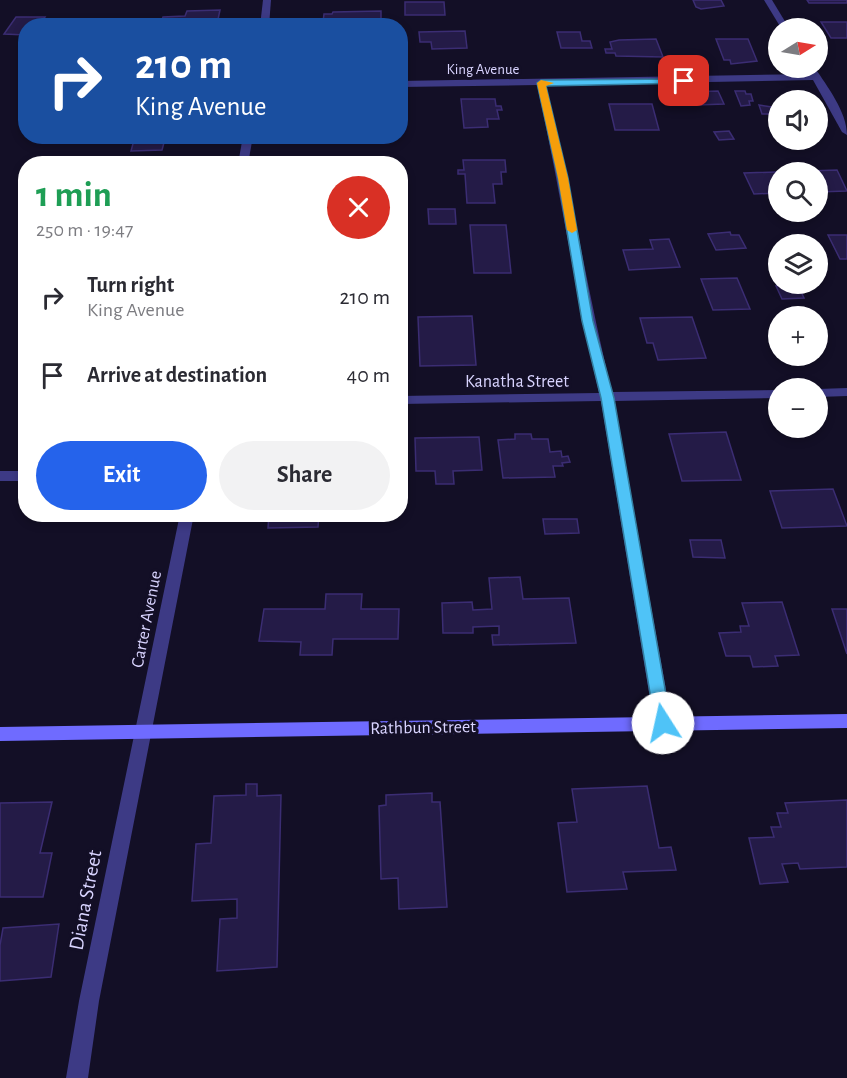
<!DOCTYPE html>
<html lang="en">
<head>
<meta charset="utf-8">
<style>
  body { margin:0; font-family:"Alegreya Sans",sans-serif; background:#f2f2f3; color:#2b2b33; height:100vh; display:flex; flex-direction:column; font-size:22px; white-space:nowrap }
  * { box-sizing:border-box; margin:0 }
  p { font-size:20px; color:#7c7c81 }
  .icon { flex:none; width:33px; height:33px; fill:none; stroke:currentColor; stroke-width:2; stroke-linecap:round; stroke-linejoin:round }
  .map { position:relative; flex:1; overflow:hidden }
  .sheet { position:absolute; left:18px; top:156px; width:390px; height:366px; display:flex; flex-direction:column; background:#fff; border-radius:24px; box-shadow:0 3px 9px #0003 }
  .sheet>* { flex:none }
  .guide { position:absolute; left:18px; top:18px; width:390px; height:126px; border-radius:24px; box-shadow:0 3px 9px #0003; background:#1a4fa0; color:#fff; overflow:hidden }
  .needle { width:39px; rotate:79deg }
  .fabs { position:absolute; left:768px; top:18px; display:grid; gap:12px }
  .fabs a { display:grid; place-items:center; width:60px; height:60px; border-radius:50%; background:#fff; box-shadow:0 3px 9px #0003; font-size:30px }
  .pin { position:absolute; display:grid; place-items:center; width:51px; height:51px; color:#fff; margin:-26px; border-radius:12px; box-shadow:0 3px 9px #0006 }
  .me { position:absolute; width:66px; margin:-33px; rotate:350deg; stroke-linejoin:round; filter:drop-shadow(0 0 4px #0008) }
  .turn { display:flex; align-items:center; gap:21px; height:126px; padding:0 18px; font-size:27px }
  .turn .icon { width:78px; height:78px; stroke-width:2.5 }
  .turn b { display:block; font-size:42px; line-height:51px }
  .round { display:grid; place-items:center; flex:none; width:63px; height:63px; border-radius:32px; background:#f2f2f3 }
  .summary { display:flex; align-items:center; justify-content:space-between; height:102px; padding:0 18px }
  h1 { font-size:36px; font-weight:700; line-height:45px; color:#1e9e55 }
  .button { display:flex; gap:12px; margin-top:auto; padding:12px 18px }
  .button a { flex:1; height:69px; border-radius:36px; background:#2563eb; color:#fff; font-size:24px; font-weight:700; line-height:69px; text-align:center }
  .button a+a { background:#f2f2f3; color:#2b2b33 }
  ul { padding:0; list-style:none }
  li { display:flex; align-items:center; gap:18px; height:78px; padding:0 18px }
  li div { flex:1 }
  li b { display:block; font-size:22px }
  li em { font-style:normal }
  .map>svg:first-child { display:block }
</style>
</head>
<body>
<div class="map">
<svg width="847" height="1078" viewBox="0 0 847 1078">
  <rect width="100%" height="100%" fill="#130f26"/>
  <g fill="#241b47" stroke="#3b2d73" stroke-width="1.5">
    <polygon points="693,0 721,0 724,6 701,9 696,7"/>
    <polygon points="807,0 847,0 847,3 809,3"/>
    <polygon points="405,2 444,2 445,15 405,15"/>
    <polygon points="220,10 217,24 160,26 163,17 185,16 187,11"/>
    <polygon points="381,11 381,22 365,23 365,25 360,26 331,26 331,22 323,22 324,14 332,14 333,12"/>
    <polygon points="16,17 45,17 39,26 26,26 26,35 4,34"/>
    <polygon points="821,22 847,22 847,38 831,38"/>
    <polygon points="465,31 467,48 432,49 431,42 420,42 419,32"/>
    <polygon points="557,32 580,32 582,41 590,41 592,48 561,48"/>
    <polygon points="656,39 663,57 616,56 615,53 606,53 605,49 612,49 610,42 619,40"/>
    <polygon points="716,39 748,39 757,61 731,64 730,60 724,60"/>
    <polygon points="718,91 724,104 697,105 691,92"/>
    <polygon points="735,91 745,91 746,94 751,94 753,101 749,101 750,105 741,106"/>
    <polygon points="461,99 495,99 496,106 501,106 502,110 497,110 499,119 487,119 488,127 464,128"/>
    <polygon points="609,104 652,104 659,130 615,130"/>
    <polygon points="759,105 778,108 778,125 776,125 771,114 762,114"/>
    <polygon points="729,131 734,139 719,140 714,132"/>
    <polygon points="165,139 162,150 131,151 134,140"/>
    <polygon points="463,160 505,160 506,172 501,172 502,184 493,184 495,203 467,203 465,174 458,174 458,170 464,170"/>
    <polygon points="837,170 847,191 818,192 818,172 778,172 778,193 754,194 744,173"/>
    <polygon points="428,209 455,209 456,224 429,224"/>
    <polygon points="470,225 506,225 511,273 474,273"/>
    <polygon points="730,232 731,235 739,235 746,248 716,250 708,234"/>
    <polygon points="828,235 847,235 847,259 840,259"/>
    <polygon points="669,239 680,267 629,270 623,250 653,249 650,240"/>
    <polygon points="737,278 750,309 713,310 701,279"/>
    <polygon points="798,285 804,298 782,299 776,286"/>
    <polygon points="472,316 476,365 420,366 418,317"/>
    <polygon points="692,317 706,358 658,360 653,343 647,343 640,318"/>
    <polygon points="726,432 741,480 682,481 669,434"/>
    <polygon points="515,434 531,434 532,439 548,439 550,452 561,451 562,457 568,456 570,462 562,463 563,466 553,466 555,477 503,478 498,440 515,439"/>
    <polygon points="479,437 482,470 453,471 454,484 436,484 435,471 416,471 415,438"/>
    <rect x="400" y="445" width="6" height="27"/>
    <polygon points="833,489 847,526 782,528 770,491"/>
    <polygon points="269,514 319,514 318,527 268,528"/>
    <polygon points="543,519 577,519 579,533 545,534"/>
    <polygon points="690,540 721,540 725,558 693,557"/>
    <polygon points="520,577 523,599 569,598 576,643 493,645 492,635 499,635 499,626 473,627 473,633 443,633 442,603 472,602 473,610 492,609 489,578"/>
    <polygon points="326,594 362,594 361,609 399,609 398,639 333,639 332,655 300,655 301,642 259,641 264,609 325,609"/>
    <polygon points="782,602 799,655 775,656 778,666 753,667 750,656 726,656 719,633 741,632 740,626 749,626 742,603"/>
    <polygon points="832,609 847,609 847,654"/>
    <polygon points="246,784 257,784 257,796 281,795 277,967 217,971 220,919 237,918 237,899 192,901 196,844 211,843 214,796 246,795"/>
    <polygon points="647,786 659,848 671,847 676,870 623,872 627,889 567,892 558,823 577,822 572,789"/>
    <polygon points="432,793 432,802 440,802 447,907 399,909 398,878 381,879 379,806 386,805 386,795"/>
    <polygon points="847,800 847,867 800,869 798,863 782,864 788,882 760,884 749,838 774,837 771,827 781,827 777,813 788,813 785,803"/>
    <polygon points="52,802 40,853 52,853 43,897 0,897 0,803"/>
    <polygon points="59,924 51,977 0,981 0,945 3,928"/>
  </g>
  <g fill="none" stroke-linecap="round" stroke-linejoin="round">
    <rect fill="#3d3a85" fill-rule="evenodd" x="0" y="471" width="26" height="10"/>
    <g fill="#3d3a85" fill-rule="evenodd">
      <polygon points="263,0 271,0 269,26 260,26"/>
      <polygon points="764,0 772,0 789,28 781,28"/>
      <path d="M809,68H815C827,86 847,112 847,135L842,132L813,80L546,85C571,187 587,291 612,392L778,390V398L614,401L672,723L669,728L663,730L657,728L654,723L601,401L400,404V396L599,393C575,291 560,187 537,85L400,87V81L810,74Z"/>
      <polygon points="243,136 253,136 248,164 238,164"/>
      <polygon points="847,388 847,396 818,397 818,389"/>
      <polygon points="180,514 194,514 99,1001 88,1078 66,1078 79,1001"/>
    </g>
    <polygon fill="#6f6bff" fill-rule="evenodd" points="847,714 847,728 0,741 0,727"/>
  </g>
  <polygon fill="#4fc3f7" stroke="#337fa1" stroke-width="1.5" points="684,79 689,81 688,83 546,86 568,178 593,321 614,398 671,723 668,727 663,729 657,727 655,723 601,398 582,321 558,178 537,83 541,80"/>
  <polygon fill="#f59e0b" points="541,80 554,83 546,86 568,178 577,230 572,233 567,230 558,178 537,83"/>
  <g text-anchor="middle" stroke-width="6" stroke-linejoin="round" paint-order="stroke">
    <g font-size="15" fill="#d9d4ff" stroke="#130f26">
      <text x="483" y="74">King Avenue</text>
    </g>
    <g font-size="18" fill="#d9d4ff" stroke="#130f26">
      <text x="517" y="387">Kanatha Street</text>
      <text transform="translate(146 619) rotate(-79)" y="6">Carter Avenue</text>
      <text transform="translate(423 727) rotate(-1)" y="6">Rathbun Street</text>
    </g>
    <g font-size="21" fill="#d9d4ff" stroke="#130f26">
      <text transform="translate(85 900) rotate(-79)" y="7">Diana Street</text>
    </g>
  </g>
</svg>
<div class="fabs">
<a><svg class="needle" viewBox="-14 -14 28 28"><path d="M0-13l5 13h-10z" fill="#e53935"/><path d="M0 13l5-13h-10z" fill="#7c7c81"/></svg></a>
<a><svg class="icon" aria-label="sound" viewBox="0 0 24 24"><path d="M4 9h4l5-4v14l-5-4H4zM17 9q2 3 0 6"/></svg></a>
<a><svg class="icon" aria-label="search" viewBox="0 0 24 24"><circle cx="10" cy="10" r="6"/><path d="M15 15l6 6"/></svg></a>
<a><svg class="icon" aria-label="layers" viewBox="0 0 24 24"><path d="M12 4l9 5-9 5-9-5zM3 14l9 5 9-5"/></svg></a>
<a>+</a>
<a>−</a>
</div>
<div class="pin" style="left:684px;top:81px;background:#d93025"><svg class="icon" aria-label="arrive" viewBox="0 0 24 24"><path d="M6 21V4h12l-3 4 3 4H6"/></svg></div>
<svg class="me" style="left:663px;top:723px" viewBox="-20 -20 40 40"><circle r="19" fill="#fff"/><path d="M0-13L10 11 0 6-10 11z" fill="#4fc3f7"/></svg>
<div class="guide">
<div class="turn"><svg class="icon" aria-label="right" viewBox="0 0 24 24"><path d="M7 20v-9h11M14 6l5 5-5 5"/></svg><div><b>210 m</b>King Avenue</div></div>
</div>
<section class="sheet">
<div class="summary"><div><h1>1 min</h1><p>250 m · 19:47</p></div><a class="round" style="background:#d93025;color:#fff"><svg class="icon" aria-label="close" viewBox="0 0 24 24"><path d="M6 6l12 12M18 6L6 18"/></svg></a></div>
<ul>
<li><svg class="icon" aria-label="right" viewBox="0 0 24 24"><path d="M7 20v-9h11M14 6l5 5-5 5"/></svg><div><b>Turn right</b><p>King Avenue</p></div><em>210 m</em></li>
<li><svg class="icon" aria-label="arrive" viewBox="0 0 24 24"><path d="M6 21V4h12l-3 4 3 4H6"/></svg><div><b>Arrive at destination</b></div><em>40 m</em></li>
</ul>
<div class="button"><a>Exit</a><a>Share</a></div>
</section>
</div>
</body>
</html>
